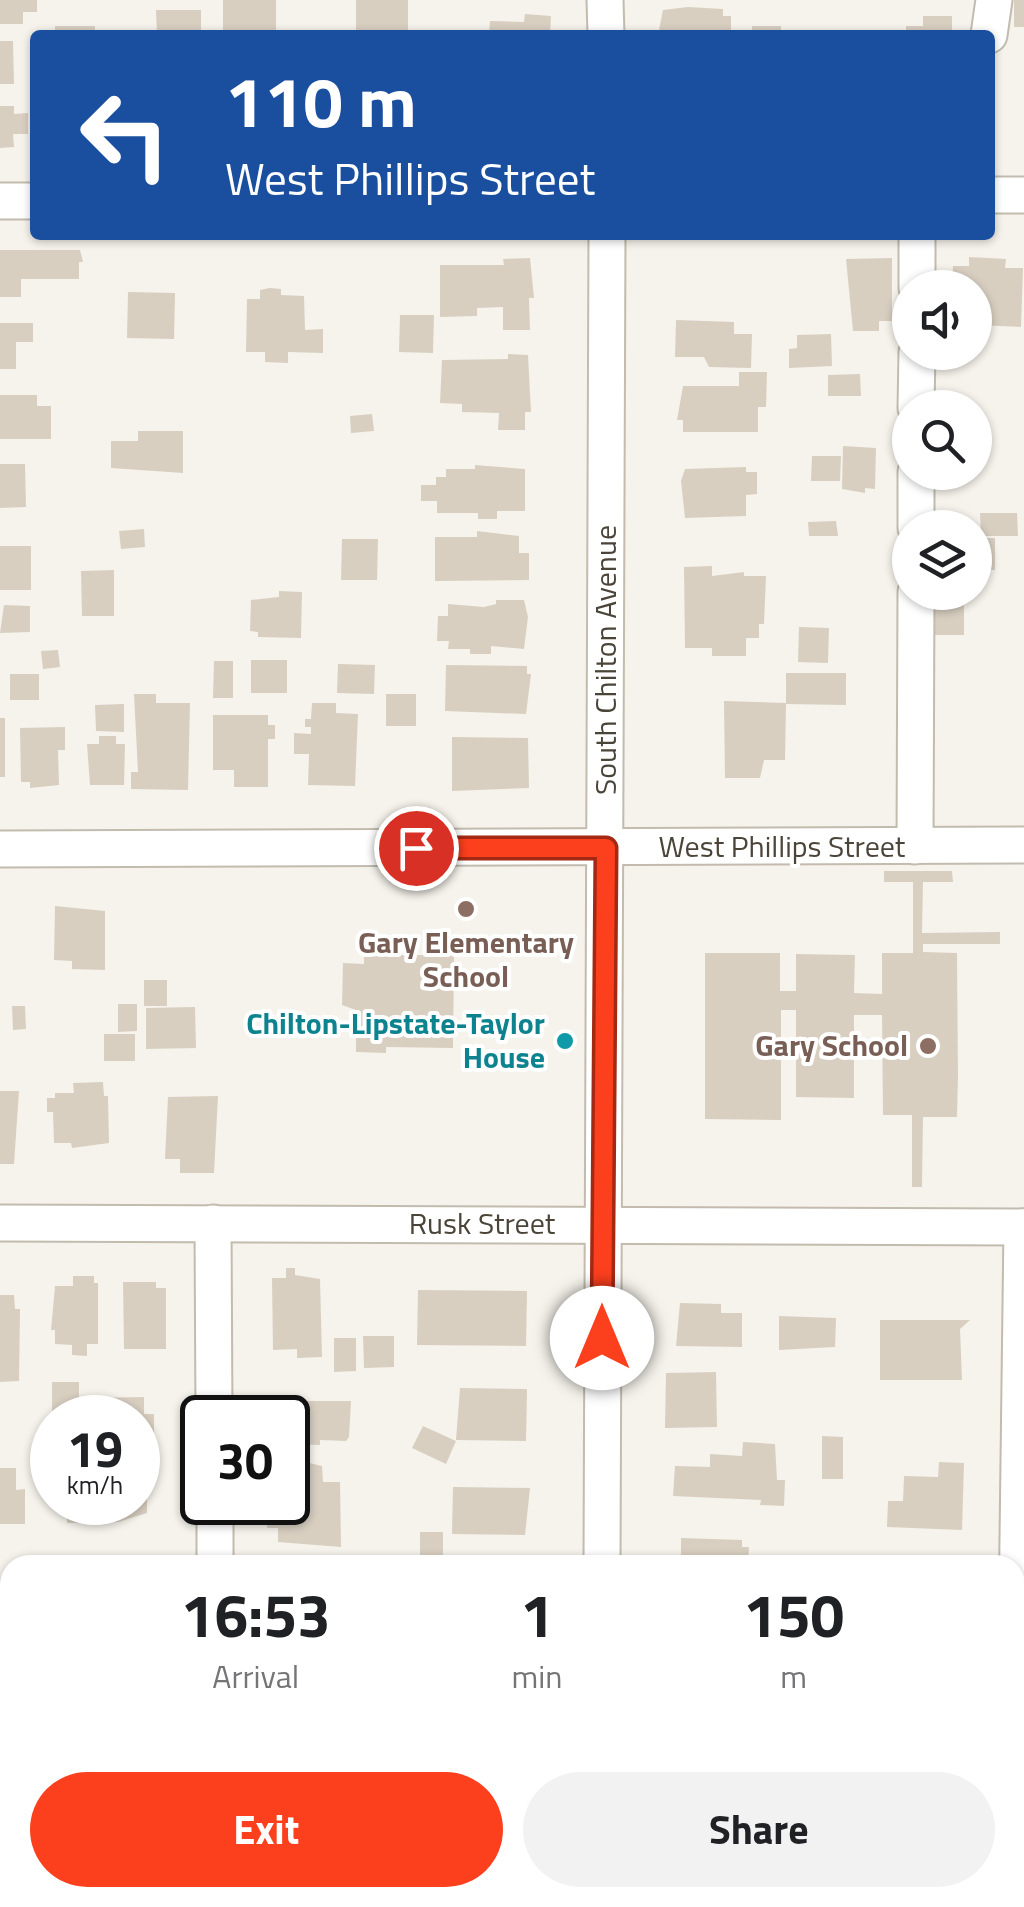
<!DOCTYPE html>
<html lang="en">
<head>
<meta charset="utf-8">
<style>
  body { margin:0; font-family:"Titillium Web",sans-serif; background:#f2f2f2; color:#202124; height:100vh; display:flex; flex-direction:column; font-size:38px; white-space:nowrap }
  * { box-sizing:border-box; margin:0 }
  p { font-size:32px; color:#757577 }
  .icon { flex:none; width:55px; height:55px; fill:none; stroke:currentColor; stroke-width:2; stroke-linecap:round; stroke-linejoin:round }
  .map { position:relative; flex:1; overflow:hidden }
  .details { position:absolute; left:0px; top:1555px; width:1025px; height:352px; display:flex; flex-direction:column; background:#fff; border-radius:30px 30px 0 0; box-shadow:0 2px 8px #0004 }
  .details>* { flex:none }
  .hud { position:absolute; left:30px; top:30px; width:965px; height:210px; border-radius:10px; box-shadow:0 2px 8px #0004; background:#1a4fa0; color:#fff; overflow:hidden }
  .controls { position:absolute; left:892px; top:270px; display:grid; gap:20px }
  .controls a { display:grid; place-items:center; width:100px; height:100px; border-radius:50%; background:#fff; box-shadow:0 2px 8px #0004; font-size:50px }
  .speed { position:absolute; left:30px; top:1395px; display:flex; gap:20px; font-size:50px; font-weight:700; text-align:center }
  .speed>* { display:grid; place-content:center; width:130px; height:130px; border-radius:50%; background:#fff; box-shadow:0 2px 8px #0004; line-height:1 }
  .speed small { font-size:25px; font-weight:400 }
  .speed .limit { border:5px solid #111; border-radius:15px; background:#fff; color:#111 }
  .pin { position:absolute; display:grid; place-items:center; width:85px; height:85px; color:#fff; margin:-42px; border:5px solid #fff; border-radius:50%; box-shadow:0 2px 10px #0007 }
  .me { position:absolute; width:110px; margin:-55px; rotate:0deg; stroke-linejoin:round; filter:drop-shadow(0 0 8px #0008) }
  .turn { display:flex; align-items:center; gap:35px; height:210px; padding:0 30px; font-size:45px }
  .turn .icon { width:130px; height:130px; stroke-width:2.5 }
  .turn b { display:block; font-size:70px; line-height:85px }
  .eta { display:flex; justify-content:space-evenly; align-items:center; height:170px; text-align:center }
  .eta b { font-size:60px; font-weight:700; line-height:70px }
  .button { display:flex; gap:20px; margin-top:auto; padding:20px 30px }
  .button a { flex:1; height:115px; border-radius:60px; background:#fc3f1d; color:#fff; font-size:40px; font-weight:700; line-height:115px; text-align:center }
  .button a+a { background:#f2f2f2; color:#202124 }
  .map>svg:first-child { display:block }
</style>
</head>
<body>
<div class="map">
<svg width="1024" height="1907" viewBox="0 0 1024 1907">
  <rect width="100%" height="100%" fill="#f6f3ec"/>
  <g fill="#d8cfc1">
    <polygon points="0,0 37,0 37,12 23,12 23,24 0,24"/>
    <rect x="223" y="0" width="53" height="35"/>
    <rect x="356" y="0" width="52" height="35"/>
    <rect x="1014" y="0" width="10" height="27"/>
    <polygon points="688,7 723,9 723,16 731,16 731,35 658,35 663,10"/>
    <polygon points="156,10 201,10 201,35 157,35"/>
    <polygon points="525,14 551,16 550,35 489,35 490,21 524,22"/>
    <polygon points="923,16 952,16 952,35 906,35 906,26 923,26"/>
    <rect x="55" y="26" width="40" height="9"/>
    <rect x="752" y="26" width="29" height="9"/>
    <polygon points="0,41 13,41 14,84 0,84"/>
    <polygon points="0,106 14,106 14,114 28,113 28,134 13,134 14,147 0,148"/>
    <polygon points="0,250 80,250 83,262 79,262 79,279 21,279 21,297 0,297"/>
    <polygon points="969,257 1006,259 1005,268 1023,268 1021,327 975,325 975,288 952,288 953,266 969,266"/>
    <polygon points="530,258 534,298 529,298 530,330 503,330 503,307 477,308 477,316 440,317 440,265 504,265 503,259"/>
    <polygon points="892,258 892,321 879,321 879,331 853,331 846,259"/>
    <polygon points="270,288 281,289 281,295 304,296 305,330 323,329 323,353 288,352 288,363 265,362 265,352 246,352 247,299 260,299 260,290"/>
    <polygon points="128,292 175,293 174,339 127,338"/>
    <polygon points="400,315 434,315 433,353 399,352"/>
    <polygon points="676,320 734,322 734,334 752,334 751,368 709,367 704,357 675,357"/>
    <polygon points="0,323 33,323 33,342 16,342 16,369 0,369"/>
    <polygon points="831,334 832,366 789,368 789,349 797,348 797,335"/>
    <polygon points="508,354 528,355 531,412 525,412 525,430 498,430 499,413 462,412 462,404 440,403 442,360 508,359"/>
    <polygon points="739,372 767,372 766,407 758,407 758,432 683,432 683,420 677,420 683,386 739,386"/>
    <polygon points="860,374 861,396 828,396 828,375"/>
    <polygon points="0,395 37,395 37,406 51,406 51,439 0,439"/>
    <polygon points="372,414 374,431 351,433 350,416"/>
    <polygon points="138,431 183,431 183,473 111,468 111,441 138,441"/>
    <polygon points="843,446 876,448 875,489 865,488 865,493 842,489"/>
    <polygon points="812,456 841,456 840,481 811,481"/>
    <polygon points="0,464 25,464 26,507 0,508"/>
    <polygon points="475,465 525,469 525,511 497,511 497,519 478,519 478,513 437,513 437,501 421,501 421,485 436,485 436,477 446,477 446,469 475,469"/>
    <polygon points="746,467 746,472 757,472 757,494 746,495 746,516 685,518 681,481 685,469"/>
    <polygon points="980,513 1017,513 1018,536 981,536"/>
    <polygon points="836,521 838,536 809,536 808,522"/>
    <polygon points="144,529 145,547 121,549 119,531"/>
    <polygon points="477,531 519,536 519,553 529,553 529,580 435,581 435,537 477,537"/>
    <rect x="975" y="538" width="20" height="32"/>
    <polygon points="342,539 378,539 377,580 341,580"/>
    <rect x="0" y="546" width="31" height="44"/>
    <polygon points="712,566 712,576 744,572 744,576 766,576 764,624 759,624 759,638 746,638 746,656 712,656 712,648 685,648 684,567"/>
    <polygon points="114,570 114,616 82,616 81,571"/>
    <polygon points="279,591 302,592 301,638 258,637 258,632 250,631 251,600 279,597"/>
    <polygon points="496,600 524,600 528,617 524,649 491,646 491,654 470,654 470,649 448,649 449,641 437,641 438,616 448,616 448,604 484,607 496,604"/>
    <rect x="930" y="604" width="34" height="31"/>
    <polygon points="4,605 30,606 30,632 0,633"/>
    <polygon points="799,627 829,628 828,663 798,662"/>
    <polygon points="58,650 60,667 43,669 41,651"/>
    <rect x="251" y="660" width="36" height="33"/>
    <polygon points="214,661 233,661 233,698 213,698"/>
    <polygon points="338,664 375,665 374,694 337,693"/>
    <polygon points="446,665 527,666 527,674 531,674 526,714 445,711"/>
    <polygon points="786,673 846,673 846,705 786,704"/>
    <rect x="10" y="674" width="29" height="26"/>
    <polygon points="134,694 156,694 156,703 190,703 188,790 131,789 131,772 138,772"/>
    <rect x="386" y="694" width="30" height="32"/>
    <polygon points="724,701 786,703 785,760 764,760 760,778 725,778"/>
    <polygon points="312,703 336,703 336,713 358,714 355,786 308,785 309,754 294,754 294,733 311,734 311,727 305,727 305,719 311,719"/>
    <polygon points="124,704 124,732 96,731 95,705"/>
    <polygon points="213,715 268,715 268,725 275,725 275,739 268,739 268,787 234,787 234,770 213,770"/>
    <rect x="0" y="718" width="5" height="59"/>
    <polygon points="65,727 65,750 58,750 59,785 30,788 30,782 21,782 20,728"/>
    <polygon points="99,736 116,736 116,744 125,744 124,785 90,785 87,744 99,744"/>
    <polygon points="452,737 528,738 529,788 452,791"/>
    <polygon points="884,871 952,871 953,882 923,882 922,933 1000,932 1000,944 923,944 923,952 957,953 958,1076 957,1117 923,1117 922,1187 912,1187 912,1115 883,1115 882,1015 854,1015 854,1098 796,1097 796,1010 781,1010 781,1120 705,1119 705,953 780,953 780,991 796,991 796,954 855,955 854,993 882,994 882,953 913,953 913,882 884,882"/>
    <polygon points="55,906 105,911 105,970 72,969 72,961 54,960"/>
    <polygon points="364,955 454,955 453,1048 386,1047 386,1053 356,1052 356,1010 342,1005 343,963 364,964"/>
    <rect x="144" y="980" width="23" height="26"/>
    <polygon points="118,1004 137,1004 137,1031 118,1032"/>
    <polygon points="12,1006 25,1006 26,1029 13,1030"/>
    <polygon points="195,1007 196,1048 146,1049 146,1008"/>
    <rect x="104" y="1034" width="31" height="27"/>
    <polygon points="103,1082 104,1096 108,1096 109,1143 72,1148 71,1143 54,1143 53,1112 47,1112 47,1098 55,1098 55,1093 74,1093 73,1083"/>
    <polygon points="0,1091 19,1091 14,1164 0,1164"/>
    <polygon points="218,1096 214,1173 180,1173 180,1159 165,1159 168,1097"/>
    <polygon points="286,1268 295,1268 295,1275 320,1279 322,1357 297,1358 297,1349 273,1350 272,1278 286,1278"/>
    <polygon points="73,1276 94,1276 94,1283 98,1283 98,1344 87,1344 87,1356 72,1355 72,1345 55,1344 55,1330 51,1330 55,1286 73,1286"/>
    <polygon points="123,1282 156,1282 156,1288 166,1288 166,1349 124,1349"/>
    <polygon points="418,1290 527,1291 526,1346 417,1345"/>
    <polygon points="0,1295 14,1295 15,1309 20,1309 19,1381 0,1382"/>
    <polygon points="680,1303 721,1304 721,1313 742,1313 742,1347 676,1346"/>
    <polygon points="779,1316 836,1318 835,1347 779,1350"/>
    <polygon points="880,1320 970,1320 960,1329 962,1380 880,1380"/>
    <polygon points="363,1336 394,1336 394,1367 364,1368"/>
    <polygon points="334,1338 356,1338 356,1371 334,1372"/>
    <polygon points="716,1372 717,1427 665,1428 666,1373"/>
    <polygon points="52,1382 79,1382 79,1411 69,1412 69,1418 52,1418"/>
    <polygon points="460,1388 527,1389 526,1441 456,1440"/>
    <polygon points="144,1397 144,1414 154,1414 154,1437 144,1437 143,1451 138,1451 138,1418 83,1418 84,1409 93,1409 93,1398"/>
    <polygon points="265,1401 351,1401 349,1437 346,1441 320,1440 320,1445 288,1444 288,1418 265,1418"/>
    <polygon points="423,1426 456,1441 446,1464 412,1448"/>
    <polygon points="822,1436 843,1437 843,1479 822,1479"/>
    <polygon points="743,1442 775,1444 777,1480 785,1480 784,1506 760,1505 761,1500 673,1496 675,1466 710,1467 710,1454 742,1456"/>
    <polygon points="297,1460 322,1466 323,1482 340,1482 341,1547 278,1542 278,1528 267,1528 267,1502 288,1502 288,1487 297,1487"/>
    <polygon points="939,1462 964,1463 962,1530 887,1527 888,1501 903,1501 904,1476 938,1477"/>
    <polygon points="0,1468 16,1468 16,1490 25,1489 25,1524 0,1524"/>
    <polygon points="138,1469 147,1469 147,1513 118,1522 67,1523 67,1502 138,1502"/>
    <polygon points="453,1487 530,1488 525,1535 452,1534"/>
    <rect x="420" y="1532" width="23" height="27"/>
    <polygon points="681,1538 742,1540 742,1547 749,1547 748,1565 681,1565"/>
    <polygon points="95,1556 95,1565 17,1565 17,1558"/>
    <polygon points="0,1585 8,1585 10,1640 0,1639"/>
    <polygon points="0,1778 10,1779 10,1829 0,1828"/>
    <polygon points="86,1898 86,1907 37,1907 37,1900"/>
    <rect x="125" y="1898" width="50" height="9"/>
    <rect x="270" y="1898" width="56" height="9"/>
    <rect x="655" y="1898" width="64" height="9"/>
  </g>
  <g fill="none" stroke-linecap="round" stroke-linejoin="round">
    <defs>
      <g id="minor">
        <polyline points="605,0 606,35"/>
        <polyline points="989,35 994,0"/>
        <polyline points="990,195 1024,195"/>
        <polyline points="0,201 35,201"/>
        <polyline points="917,288 917,235"/>
        <polyline points="916,408 917,352"/>
        <polyline points="916,528 916,472"/>
        <polyline points="915,846 916,592"/>
        <polyline points="0,849 1024,845"/>
        <polyline points="0,1223 1024,1227"/>
        <polyline points="213,1223 214,1418"/>
        <polyline points="215,1502 215,1565"/>
        <polyline points="602,1565 607,235"/>
        <polyline points="1015,1773 1022,1227"/>
        <polyline points="216,1898 216,1907"/>
        <polyline points="601,1907 601,1898"/>
        <polyline points="1013,1907 1014,1898"/>
      </g>
    </defs>
    <use href="#minor" stroke="#c2bbae" stroke-width="39"/>
    <use href="#minor" stroke="#fff" stroke-width="35"/>
  </g>
  <g fill="none" stroke-linecap="round" stroke-linejoin="round">
    <defs>
      <polyline id="route" points="416,848 606,848 602,1338"/>
    </defs>
    <use href="#route" stroke="#a42913" stroke-width="25"/>
    <use href="#route" stroke="#fc3f1d" stroke-width="18"/>
  </g>
  <g fill="#8d6e63" stroke="#fff" stroke-width="4">
    <circle cx="466" cy="909" r="10"/>
    <circle cx="928" cy="1046" r="10"/>
  </g>
  <circle fill="#0f9aa8" stroke="#fff" stroke-width="4" cx="565" cy="1041" r="10"/>
  <g text-anchor="middle" stroke-width="8" stroke-linejoin="round" paint-order="stroke">
    <g font-size="30" fill="#4b4439" stroke="#fff">
      <text transform="translate(606 660) rotate(-90)" y="10">South Chilton Avenue</text>
      <text x="782" y="857">West Phillips Street</text>
      <text x="482" y="1234">Rusk Street</text>
    </g>
    <g font-size="30" font-weight="bold" fill="#785e54" stroke="#fff">
      <text x="466" y="953">Gary Elementary<tspan x="466" dy="34">School</tspan></text>
      <text x="908" y="1056" text-anchor="end">Gary School</text>
    </g>
    <g font-size="30" font-weight="bold" fill="#0d838f" stroke="#fff" text-anchor="end">
      <text x="545" y="1034">Chilton-Lipstate-Taylor<tspan x="545" dy="34">House</tspan></text>
    </g>
  </g>
</svg>
<div class="controls">
<a><svg class="icon" aria-label="sound" viewBox="0 0 24 24"><path d="M4 9h4l5-4v14l-5-4H4zM17 9q2 3 0 6"/></svg></a>
<a><svg class="icon" aria-label="search" viewBox="0 0 24 24"><circle cx="10" cy="10" r="6"/><path d="M15 15l6 6"/></svg></a>
<a><svg class="icon" aria-label="layers" viewBox="0 0 24 24"><path d="M12 4l9 5-9 5-9-5zM3 14l9 5 9-5"/></svg></a>
</div>
<div class="speed"><div>19<small>km/h</small></div><div class="limit">30</div></div>
<div class="pin" style="left:416px;top:848px;background:#d93025"><svg class="icon" aria-label="arrive" viewBox="0 0 24 24"><path d="M6 21V4h12l-3 4 3 4H6"/></svg></div>
<svg class="me" style="left:602px;top:1338px" viewBox="-20 -20 40 40"><circle r="19" fill="#fff"/><path d="M0-13L10 11 0 6-10 11z" fill="#fc3f1d"/></svg>
<div class="hud">
<div class="turn"><svg class="icon" aria-label="left" viewBox="0 0 24 24"><path d="M17 20v-9H6M10 6l-5 5 5 5"/></svg><div><b>110 m</b>West Phillips Street</div></div>
</div>
<section class="details">
<div class="eta">
<div><b>16:53</b><p>Arrival</p></div>
<div><b>1</b><p>min</p></div>
<div><b>150</b><p>m</p></div>
</div>
<div class="button"><a>Exit</a><a>Share</a></div>
</section>
</div>
</body>
</html>
